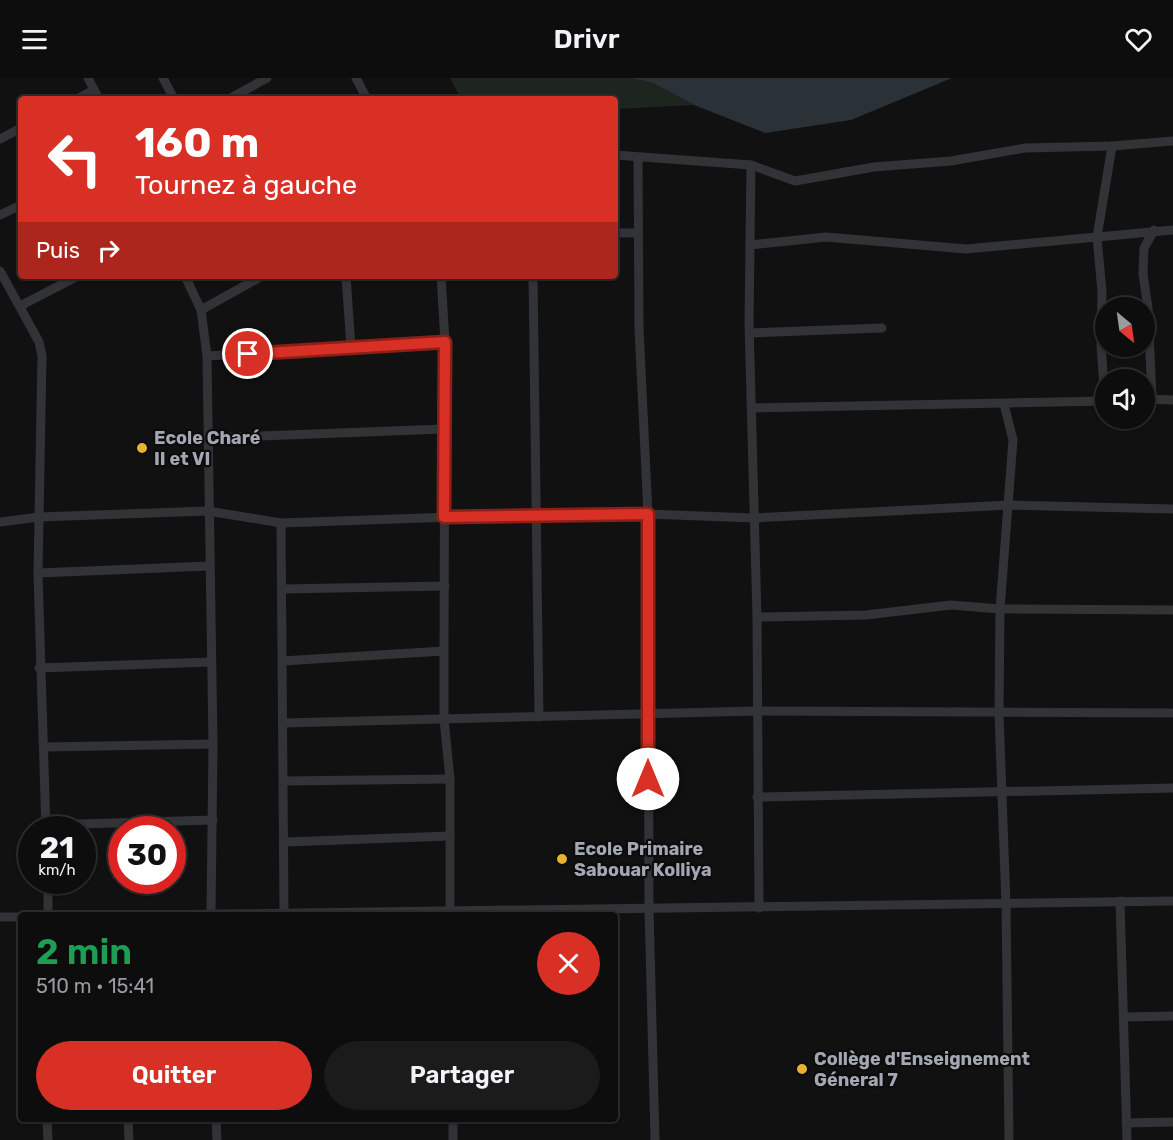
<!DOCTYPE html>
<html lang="fr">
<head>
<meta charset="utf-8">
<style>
  body { margin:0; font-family:Rubik,sans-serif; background:#1b1b1c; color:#f1f3f6; height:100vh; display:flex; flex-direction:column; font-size:22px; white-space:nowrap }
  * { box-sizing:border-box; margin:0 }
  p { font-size:20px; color:#9a9c9e }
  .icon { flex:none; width:33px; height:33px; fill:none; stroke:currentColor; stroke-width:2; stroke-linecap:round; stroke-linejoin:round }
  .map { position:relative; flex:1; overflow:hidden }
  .panel { position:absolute; left:18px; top:834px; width:600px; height:210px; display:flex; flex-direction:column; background:#0d0d0e; border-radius:6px; box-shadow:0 2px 4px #0004,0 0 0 2px #2d2d2e }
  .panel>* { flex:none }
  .hud { position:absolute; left:18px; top:18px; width:600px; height:183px; border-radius:6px; box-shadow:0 2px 4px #0004,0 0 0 2px #2d2d2e; background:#d93025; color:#fff; overflow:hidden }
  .needle { width:39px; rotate:151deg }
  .tools { position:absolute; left:1095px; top:219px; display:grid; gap:12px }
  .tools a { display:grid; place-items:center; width:60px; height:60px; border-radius:50%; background:#0d0d0e; box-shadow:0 2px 4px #0004,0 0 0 2px #2d2d2e; font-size:30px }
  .speed { position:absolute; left:18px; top:738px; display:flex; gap:12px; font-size:30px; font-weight:700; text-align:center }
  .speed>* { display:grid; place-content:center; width:78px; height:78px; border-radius:50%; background:#0d0d0e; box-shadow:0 2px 4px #0004,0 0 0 2px #2d2d2e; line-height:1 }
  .speed small { font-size:15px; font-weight:400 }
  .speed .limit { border:9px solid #d22; background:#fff; color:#111 }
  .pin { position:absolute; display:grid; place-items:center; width:51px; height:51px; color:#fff; margin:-26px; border:3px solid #fff; border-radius:50%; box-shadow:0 2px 6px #0007 }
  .me { position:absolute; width:66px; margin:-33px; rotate:0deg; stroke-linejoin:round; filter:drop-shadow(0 0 4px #0008) }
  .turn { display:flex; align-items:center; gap:21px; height:126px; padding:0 18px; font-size:27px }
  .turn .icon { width:78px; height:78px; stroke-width:2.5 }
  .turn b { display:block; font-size:42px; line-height:51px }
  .then { display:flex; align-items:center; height:57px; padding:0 18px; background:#0003; gap:12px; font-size:22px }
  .round { display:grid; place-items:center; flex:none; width:63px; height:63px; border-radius:32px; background:#1b1b1c }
  .head { display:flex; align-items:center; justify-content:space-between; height:102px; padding:0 18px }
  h1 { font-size:36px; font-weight:600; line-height:45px; color:#1e9e55 }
  .cta { display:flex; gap:12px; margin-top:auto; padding:12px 18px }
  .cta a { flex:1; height:69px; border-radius:36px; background:#d93025; color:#fff; font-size:24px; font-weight:600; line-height:69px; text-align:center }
  .cta a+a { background:#1b1b1c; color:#f1f3f6 }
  header { display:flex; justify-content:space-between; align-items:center; height:78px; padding:0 18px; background:#0d0d0e; font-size:27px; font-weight:600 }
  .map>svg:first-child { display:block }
</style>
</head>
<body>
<header><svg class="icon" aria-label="menu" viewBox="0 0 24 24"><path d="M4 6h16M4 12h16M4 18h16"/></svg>Drivr<svg class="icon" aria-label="heart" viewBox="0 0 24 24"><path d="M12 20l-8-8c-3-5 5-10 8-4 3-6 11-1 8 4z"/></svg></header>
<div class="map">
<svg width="1173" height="1062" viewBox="0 0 1173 1062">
  <rect width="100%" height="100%" fill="#111112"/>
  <polygon fill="#1d251e" points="450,0 631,0 653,5 694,27 615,31 615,21 461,21"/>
  <polygon fill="#2a3137" points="631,0 952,0 851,42 765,55 694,27 653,5"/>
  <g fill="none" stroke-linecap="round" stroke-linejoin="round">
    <g stroke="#323337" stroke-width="9">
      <polyline points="88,0 99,21"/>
      <polyline points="163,0 174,21"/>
      <polyline points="356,0 367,21"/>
      <polyline points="77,21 94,12"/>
      <polyline points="229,21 267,0"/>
      <polyline points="0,61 21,50"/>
      <polyline points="615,77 751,87 795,103 874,89 951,83 1025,70 1112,68"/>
      <polyline points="638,80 639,250 648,436 649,831 655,1062"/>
      <polyline points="751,87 749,245 757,539 759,830"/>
      <polyline points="0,137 21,127"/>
      <polyline points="615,155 638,155"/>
      <polyline points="750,167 826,159 966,171 1173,152"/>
      <polyline points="0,193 39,264 42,278 38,495 46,752"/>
      <polyline points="185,198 201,232 207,278 213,666 211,837"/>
      <polyline points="346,198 351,270"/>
      <polyline points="441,198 445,264 444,573 444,641 450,701 450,837"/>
      <polyline points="533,198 539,639"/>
      <polyline points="20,228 78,198"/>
      <polyline points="201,232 262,198"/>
      <polyline points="750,255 882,250"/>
      <polyline points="207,278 445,264"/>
      <polyline points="1144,321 1173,322"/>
      <polyline points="1152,321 1148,230 1143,196 1144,170 1154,152"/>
      <polyline points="1105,323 1101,267 1102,214 1097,159 1112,68 1173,63"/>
      <polyline points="1004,326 1013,362 1000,531 999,636 1006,826 1009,1062"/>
      <polyline points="752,330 1106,323"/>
      <polyline points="206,360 444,351"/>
      <polyline points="0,444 39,439 208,433 281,445 538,436 648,436 753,440 1010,427 1173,431"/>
      <polyline points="281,445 284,835"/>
      <polyline points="38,495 209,488"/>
      <polyline points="282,511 445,508"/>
      <polyline points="757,539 866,537 951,527 1000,531 1173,532"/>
      <polyline points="282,583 444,573"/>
      <polyline points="39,590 211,584"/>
      <polyline points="283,645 757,633 1173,635"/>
      <polyline points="45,669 213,666"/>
      <polyline points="284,703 450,701"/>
      <polyline points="757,719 1173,710"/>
      <polyline points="46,747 213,742"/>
      <polyline points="285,764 450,758"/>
      <polyline points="48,802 48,837"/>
      <polyline points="1120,823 1127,1062"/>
      <polyline points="155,837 1173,823"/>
      <polyline points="0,839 21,839"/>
      <polyline points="1124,939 1173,938"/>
      <polyline points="47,1041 48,1062"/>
      <polyline points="128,1041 129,1062"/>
      <polyline points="216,1041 217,1062"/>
      <polyline points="1126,1045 1173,1044"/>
      <polyline points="453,1062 453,1041"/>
    </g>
  </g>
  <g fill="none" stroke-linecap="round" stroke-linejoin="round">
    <defs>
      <polyline id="route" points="248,276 445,264 444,439 648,436 648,701"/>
    </defs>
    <use href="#route" stroke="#8d1f18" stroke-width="15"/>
    <use href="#route" stroke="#d93025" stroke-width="10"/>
  </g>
  <g fill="#e9b132" stroke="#0c0c0d" stroke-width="2">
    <circle cx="142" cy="370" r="6"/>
    <circle cx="562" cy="781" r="6"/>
    <circle cx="802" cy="991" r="6"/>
  </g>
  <g text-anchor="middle" stroke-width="4.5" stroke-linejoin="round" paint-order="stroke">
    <g font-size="18" font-weight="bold" fill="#a3a7b2" stroke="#0c0c0d" text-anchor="start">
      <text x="154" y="366">Ecole Charé<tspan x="154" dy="21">II et VI</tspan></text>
      <text x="574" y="777">Ecole Primaire<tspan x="574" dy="21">Sabouar Kolliya</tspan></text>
      <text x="814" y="987">Collège d'Enseignement<tspan x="814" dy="21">Géneral 7</tspan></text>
    </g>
  </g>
</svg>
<div class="tools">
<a><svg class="needle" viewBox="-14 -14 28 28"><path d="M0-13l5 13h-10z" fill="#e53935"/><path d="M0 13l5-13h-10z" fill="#9a9c9e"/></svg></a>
<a><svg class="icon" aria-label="sound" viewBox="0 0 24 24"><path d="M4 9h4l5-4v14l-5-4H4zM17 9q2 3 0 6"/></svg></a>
</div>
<div class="speed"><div>21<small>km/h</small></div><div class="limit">30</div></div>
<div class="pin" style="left:248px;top:276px;background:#d93025"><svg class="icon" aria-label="arrive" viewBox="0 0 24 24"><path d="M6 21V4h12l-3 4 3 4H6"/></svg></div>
<svg class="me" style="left:648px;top:701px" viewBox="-20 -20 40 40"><circle r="19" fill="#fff"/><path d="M0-13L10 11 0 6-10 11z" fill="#d93025"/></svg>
<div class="hud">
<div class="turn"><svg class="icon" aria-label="left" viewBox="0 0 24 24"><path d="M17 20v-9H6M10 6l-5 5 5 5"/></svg><div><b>160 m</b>Tournez à gauche</div></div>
<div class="then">Puis<svg class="icon" aria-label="right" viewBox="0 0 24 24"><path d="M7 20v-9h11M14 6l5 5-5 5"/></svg></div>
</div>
<section class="panel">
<div class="head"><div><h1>2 min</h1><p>510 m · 15:41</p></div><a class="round" style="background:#d93025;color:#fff"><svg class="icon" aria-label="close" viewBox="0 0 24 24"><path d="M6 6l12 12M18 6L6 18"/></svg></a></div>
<div class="cta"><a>Quitter</a><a>Partager</a></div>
</section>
</div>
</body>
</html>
